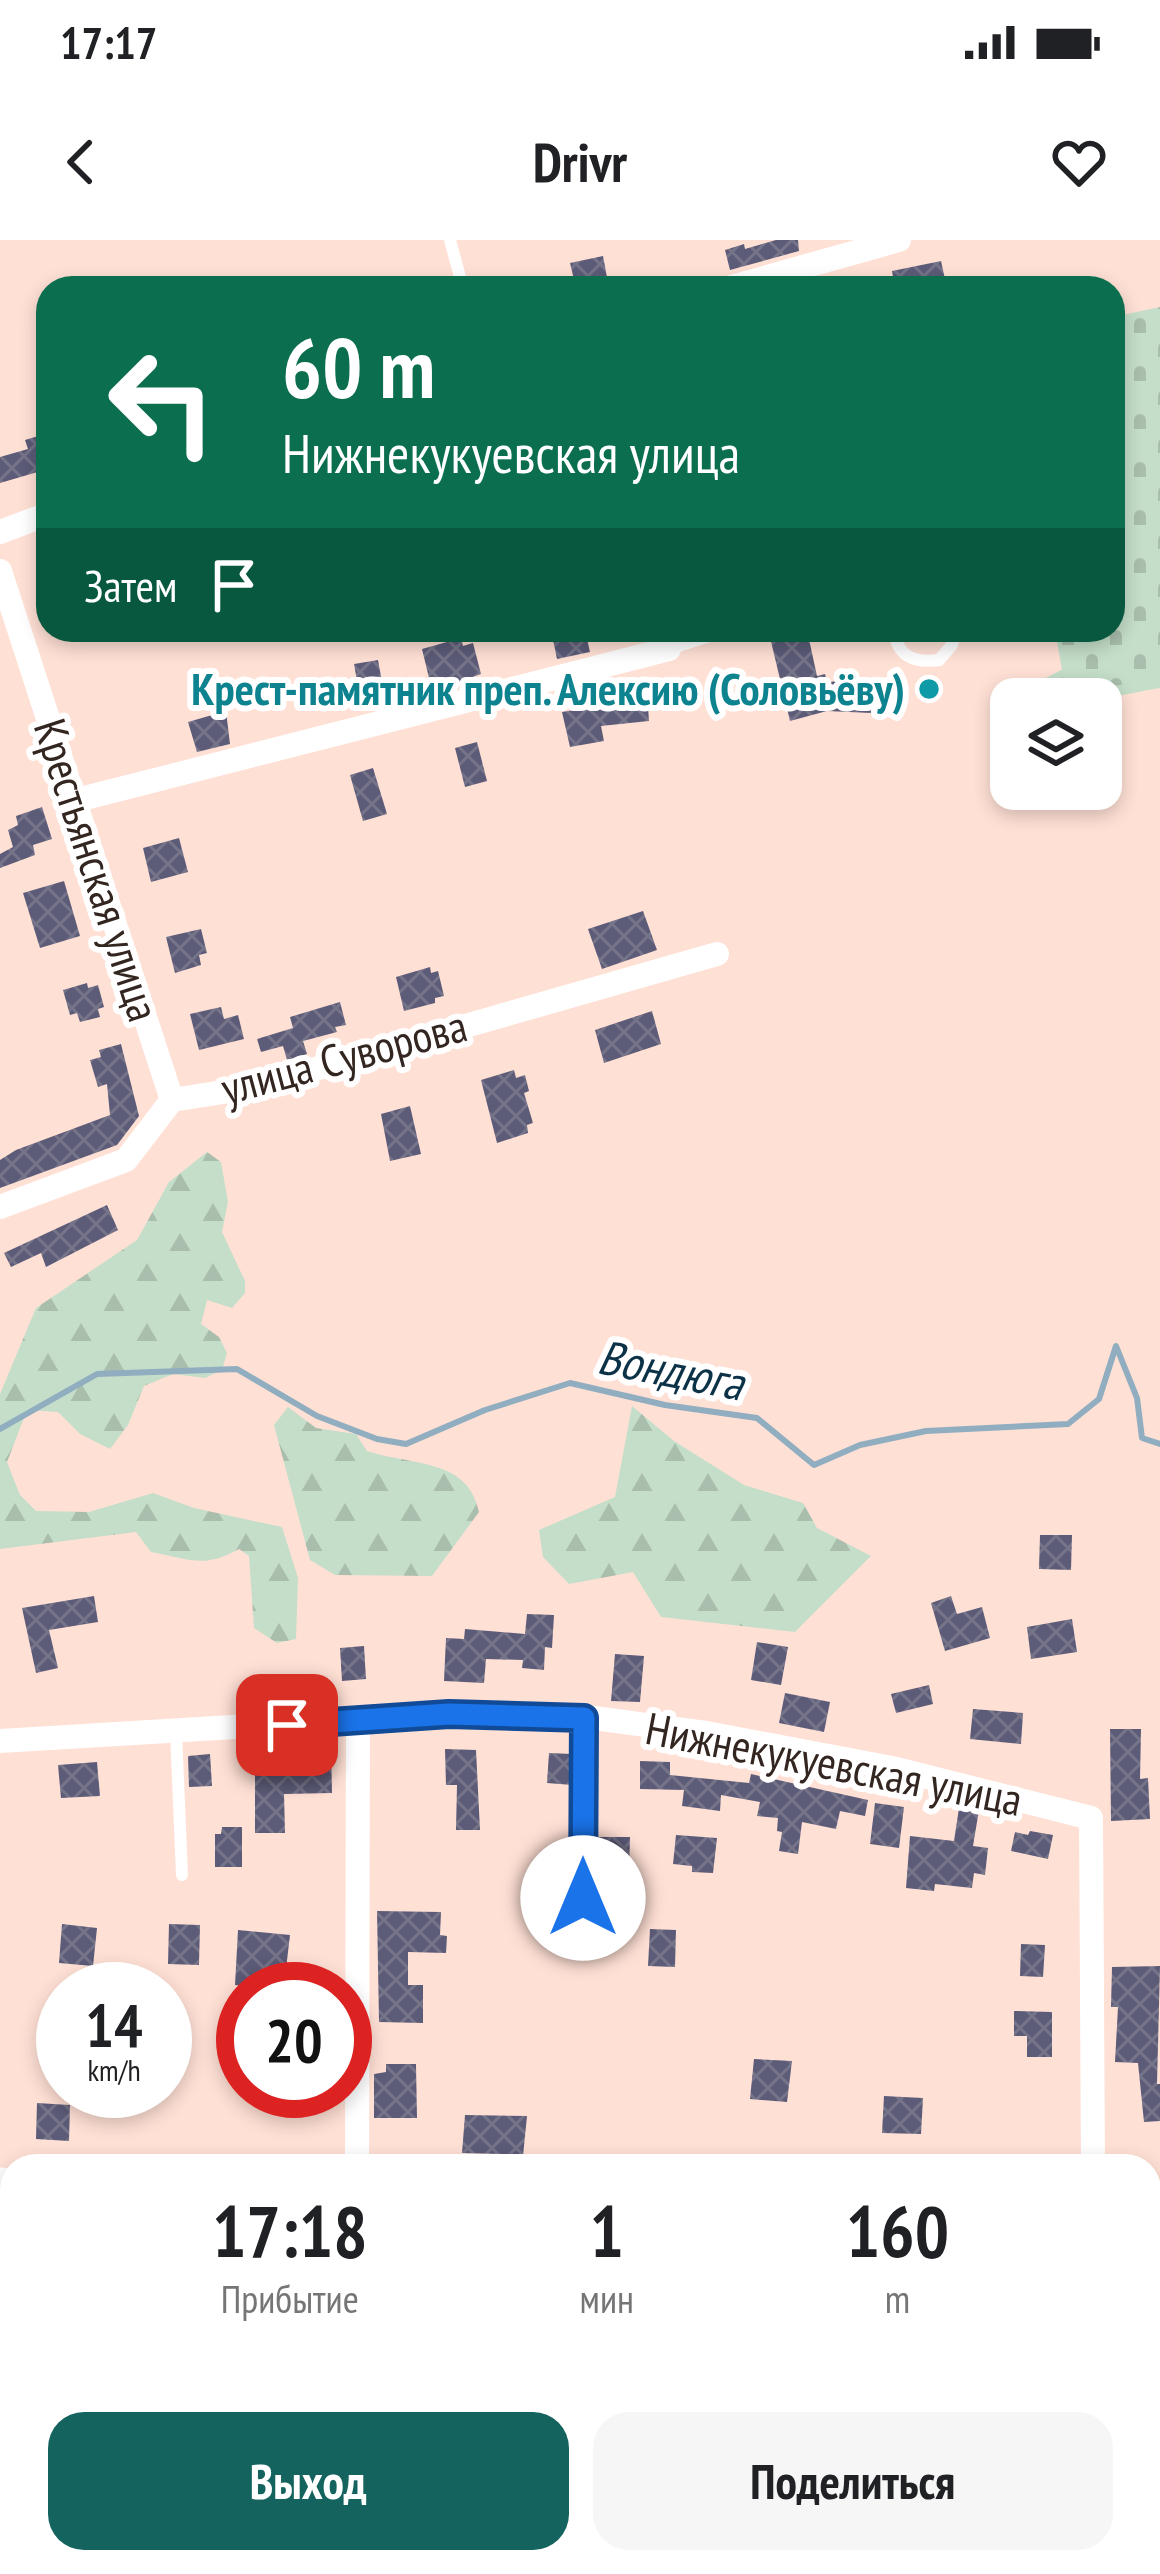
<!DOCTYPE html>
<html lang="ru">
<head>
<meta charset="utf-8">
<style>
  body { margin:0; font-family:"PT Sans Narrow",sans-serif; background:#f6f6f6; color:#202124; height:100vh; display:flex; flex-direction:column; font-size:45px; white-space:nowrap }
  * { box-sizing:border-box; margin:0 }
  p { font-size:39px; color:#757577 }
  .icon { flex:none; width:66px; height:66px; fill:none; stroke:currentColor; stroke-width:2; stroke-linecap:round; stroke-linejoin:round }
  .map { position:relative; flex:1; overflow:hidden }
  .details { position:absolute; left:0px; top:1914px; width:1161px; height:420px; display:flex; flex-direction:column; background:#fff; border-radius:36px 36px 0 0; box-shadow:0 6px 18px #0003 }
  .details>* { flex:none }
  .banner { position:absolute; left:36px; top:36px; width:1089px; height:366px; border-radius:36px; box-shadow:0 6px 18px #0003; background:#0b6e4f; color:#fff; overflow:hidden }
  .fabs { position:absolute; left:990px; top:438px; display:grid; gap:24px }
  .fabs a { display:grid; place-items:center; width:132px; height:132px; border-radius:24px; background:#fff; box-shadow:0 6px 18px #0003; font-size:60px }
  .speed { position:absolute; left:36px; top:1722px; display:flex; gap:24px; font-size:60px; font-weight:700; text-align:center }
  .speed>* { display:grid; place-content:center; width:156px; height:156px; border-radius:50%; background:#fff; box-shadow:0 6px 18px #0003; line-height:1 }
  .speed small { font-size:30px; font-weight:400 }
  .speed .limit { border:18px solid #d22; background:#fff; color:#111 }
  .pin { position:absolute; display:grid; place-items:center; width:102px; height:102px; color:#fff; margin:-51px; border-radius:24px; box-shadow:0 6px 18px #0006 }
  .me { position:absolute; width:132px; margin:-66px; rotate:0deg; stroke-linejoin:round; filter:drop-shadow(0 0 9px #0008) }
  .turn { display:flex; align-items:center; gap:42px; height:252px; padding:0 48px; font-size:54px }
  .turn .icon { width:156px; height:156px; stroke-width:2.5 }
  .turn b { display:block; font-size:84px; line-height:102px }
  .then { display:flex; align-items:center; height:114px; padding:0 48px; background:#0003; gap:24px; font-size:45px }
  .eta { display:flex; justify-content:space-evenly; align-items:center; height:204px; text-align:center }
  .eta b { font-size:72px; font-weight:800; line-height:84px }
  .action { display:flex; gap:24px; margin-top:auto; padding:24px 48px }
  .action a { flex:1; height:138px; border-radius:36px; background:#14635f; color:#fff; font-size:48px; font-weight:800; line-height:138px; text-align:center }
  .action a+a { background:#f6f6f6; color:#202124 }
  .status { display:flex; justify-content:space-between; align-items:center; height:84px; padding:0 60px; background:#fff; direction:ltr }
  .status svg { height:33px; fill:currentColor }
  header { display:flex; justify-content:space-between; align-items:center; height:156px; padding:0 48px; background:#fff; font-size:54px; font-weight:800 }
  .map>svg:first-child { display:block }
</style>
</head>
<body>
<div class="status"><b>17:17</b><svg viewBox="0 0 49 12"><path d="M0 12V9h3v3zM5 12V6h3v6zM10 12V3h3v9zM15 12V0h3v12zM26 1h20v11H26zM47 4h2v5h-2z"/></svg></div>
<header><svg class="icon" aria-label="back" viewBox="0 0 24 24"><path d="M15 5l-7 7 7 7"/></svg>Drivr<svg class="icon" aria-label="heart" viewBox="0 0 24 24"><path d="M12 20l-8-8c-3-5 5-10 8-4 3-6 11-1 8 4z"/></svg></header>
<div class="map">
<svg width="1160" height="2334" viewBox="0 0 1160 2334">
  <defs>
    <pattern id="forest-firs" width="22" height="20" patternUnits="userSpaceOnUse" patternTransform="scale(3)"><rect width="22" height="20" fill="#c4dec9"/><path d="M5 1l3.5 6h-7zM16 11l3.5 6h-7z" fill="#a9beac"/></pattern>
    <pattern id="cemetery-stones" width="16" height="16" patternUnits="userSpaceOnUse" patternTransform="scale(3)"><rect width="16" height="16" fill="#c4dec9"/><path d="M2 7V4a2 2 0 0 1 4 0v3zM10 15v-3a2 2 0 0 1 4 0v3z" fill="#a9beac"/></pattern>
    <pattern id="building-cross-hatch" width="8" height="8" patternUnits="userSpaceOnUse" patternTransform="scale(3)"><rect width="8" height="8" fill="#5c5b78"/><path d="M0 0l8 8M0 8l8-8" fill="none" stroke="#767489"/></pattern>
  </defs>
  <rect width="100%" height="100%" fill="#ffe0d5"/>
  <g fill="url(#forest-firs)">
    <path d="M1160,402V448C1117,455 1060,472 1021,451L1105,407Z"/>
    <path d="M207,912L221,922L228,962L222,992L245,1041V1053L232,1068L207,1060L201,1084L219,1097L227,1113L222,1130L205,1138L173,1134L144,1146L128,1185L110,1209L80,1194L58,1172L27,1170L7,1222L20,1255L36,1271L89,1272L153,1253L194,1268L282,1287L298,1338L296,1399L277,1403L254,1388L249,1316L239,1309C204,1329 189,1319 151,1312L136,1292L0,1309V1154L36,1068L137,1000L169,942Z"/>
    <polygon points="632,1166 674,1201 744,1245 803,1263 817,1288 871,1316 795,1392 661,1377 633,1332 569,1344 543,1317 539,1290 615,1257"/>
    <path d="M288,1167L316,1188L356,1194L367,1211C413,1226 468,1218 479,1272L432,1336L335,1335L310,1320L274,1185Z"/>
  </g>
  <polygon fill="url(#cemetery-stones)" points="1160,67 1160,439 1066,453 1055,390 1113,390 1113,77"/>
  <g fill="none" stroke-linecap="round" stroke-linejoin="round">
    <polyline stroke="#91adc0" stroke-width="6" points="0,1189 97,1134 237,1129 317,1176 377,1199 406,1204 485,1170 570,1143 665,1165 757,1178 814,1225 860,1205 926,1191 1068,1184 1099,1159 1116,1106 1137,1158 1142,1198 1160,1204"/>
  </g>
  <g fill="url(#building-cross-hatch)">
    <polygon points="776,0 798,0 799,11 730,30 725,10 744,4 745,9"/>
    <polygon points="603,16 609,48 576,48 570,23"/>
    <polygon points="941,21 947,48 895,48 892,31"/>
    <polygon points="45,194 48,229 0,243 0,217 28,209 25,200"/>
    <polygon points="551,390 585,390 590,412 557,419"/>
    <polygon points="781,390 807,390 817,436 825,434 827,442 877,438 879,458 871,460 871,473 827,471 790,481 769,393"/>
    <polygon points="461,398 463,406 473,403 481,434 421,455 418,442 429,438 422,409"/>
    <polygon points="378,420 386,464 362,468 354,424"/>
    <polygon points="647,452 649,481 601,486 604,501 570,507 562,472 616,463 615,456"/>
    <polygon points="226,471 230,504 197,512 188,482"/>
    <polygon points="477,502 487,541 465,547 455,508"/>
    <polygon points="373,528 387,574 363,581 350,535"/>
    <polygon points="42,567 52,599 33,605 35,615 0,628 0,614 13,607 8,590 18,585 16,576"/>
    <polygon points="179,598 188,632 151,642 143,608"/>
    <polygon points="64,641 80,696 40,708 23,653"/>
    <polygon points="643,671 657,710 602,729 588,689"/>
    <polygon points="201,689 207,713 199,715 201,725 175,733 166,697"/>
    <polygon points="430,727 431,733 438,731 444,756 435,758 435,763 404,771 396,737"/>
    <polygon points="87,743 88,748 98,745 104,767 98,769 100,777 80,782 77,773 70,775 63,750"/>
    <polygon points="340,762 346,785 335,787 337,792 303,801 307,814 287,820 283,806 261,812 257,799 293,788 290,777"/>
    <polygon points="221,767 224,779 238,775 244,799 199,810 190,774"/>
    <polygon points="652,771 661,804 604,823 595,790"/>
    <polygon points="121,804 139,876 117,905 0,948 0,920 16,910 110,875 107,844 98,847 90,820 101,817 99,810"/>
    <polygon points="514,830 516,838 525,835 529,851 524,853 533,883 527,885 528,893 497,903 481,840"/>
    <polygon points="410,866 421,914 390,921 381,874"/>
    <polygon points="107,965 118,990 46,1027 41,1013 11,1027 4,1013"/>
    <polygon points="1040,1295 1072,1295 1071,1330 1039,1329"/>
    <polygon points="94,1356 98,1382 49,1390 58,1428 36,1433 22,1368"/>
    <polygon points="951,1356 957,1374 982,1367 990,1398 945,1411 931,1363"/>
    <polygon points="527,1374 554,1375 552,1408 545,1407 544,1430 522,1428 523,1420 486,1419 484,1443 444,1441 446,1398 464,1399 465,1389 525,1394"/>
    <polygon points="1072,1379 1077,1412 1031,1419 1027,1387"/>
    <polygon points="757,1402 788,1407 781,1445 751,1440"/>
    <polygon points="364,1406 366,1439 342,1441 340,1408"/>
    <polygon points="615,1414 644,1416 640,1462 611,1461"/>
    <polygon points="929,1445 933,1464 896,1473 891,1454"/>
    <polygon points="785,1453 830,1462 824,1492 779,1483"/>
    <polygon points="973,1469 1023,1473 1021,1504 970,1499"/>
    <polygon points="1110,1489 1141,1489 1140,1539 1148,1538 1150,1579 1111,1581"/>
    <polygon points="331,1506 332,1553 284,1554 285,1593 255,1593 255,1528 245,1528 244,1511 298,1511 298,1507"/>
    <polygon points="445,1509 476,1510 480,1590 456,1590 457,1545 446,1545"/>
    <polygon points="549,1513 572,1514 572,1545 547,1543"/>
    <polygon points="210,1514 212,1546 189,1547 188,1516"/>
    <polygon points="640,1521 670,1522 670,1535 749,1543 751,1534 868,1560 865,1576 840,1571 836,1589 802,1582 798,1614 779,1611 782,1592 777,1591 778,1578 757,1576 760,1562 721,1555 720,1571 682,1566 684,1550 640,1549"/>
    <polygon points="97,1522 100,1556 61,1558 58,1525"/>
    <polygon points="875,1563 904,1567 899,1608 870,1604"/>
    <polygon points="959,1568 979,1570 973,1606 988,1608 985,1635 974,1633 972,1648 935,1644 934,1651 906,1648 910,1596 954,1601"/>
    <polygon points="222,1587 242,1587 242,1627 215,1627 215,1594 221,1594"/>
    <polygon points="1030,1591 1053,1595 1048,1619 1011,1611 1015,1592 1028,1595"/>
    <polygon points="676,1595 717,1598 713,1633 692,1632 692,1626 673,1624"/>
    <polygon points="593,1597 630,1597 629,1630 593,1629"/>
    <polygon points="377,1671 441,1672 440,1695 447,1696 446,1713 408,1712 408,1745 423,1745 423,1783 379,1782"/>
    <polygon points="62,1684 97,1688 93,1726 59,1723"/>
    <polygon points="169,1684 200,1685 199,1725 168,1724"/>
    <polygon points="650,1689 676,1690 675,1727 648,1726"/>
    <polygon points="238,1690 290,1695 286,1729 269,1728 266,1749 235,1745"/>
    <polygon points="1021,1704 1045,1705 1043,1737 1020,1736"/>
    <polygon points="1160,1726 1157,1844 1160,1844 1160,1881 1144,1882 1138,1823 1115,1822 1118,1767 1111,1767 1112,1727"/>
    <polygon points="1014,1771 1052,1772 1052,1817 1027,1817 1027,1796 1014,1796"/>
    <polygon points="754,1819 792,1821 787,1862 750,1859"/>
    <polygon points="386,1824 416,1824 417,1878 374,1878 374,1834 386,1832"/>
    <polygon points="884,1856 923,1858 921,1894 882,1893"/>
    <polygon points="37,1863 70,1865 69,1901 36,1899"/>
    <polygon points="465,1875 527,1876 522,1926 502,1925 502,1914 462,1913"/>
  </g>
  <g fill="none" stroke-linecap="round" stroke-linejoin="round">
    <g stroke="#fff" stroke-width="12">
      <polyline points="450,0 463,48"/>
      <path d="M894,390C897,417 914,423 939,420L952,405L955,390"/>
      <polyline points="669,409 728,390"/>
      <polyline points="176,1491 182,1635"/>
      <polyline points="583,1658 583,1479"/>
      <polyline points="445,2334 451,2322"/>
      <polyline points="1064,2334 1072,2322"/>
    </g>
    <g stroke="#fff" stroke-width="24">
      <polyline points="728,48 899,0"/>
      <polyline points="0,292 48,274"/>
      <polyline points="0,331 172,860"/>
      <polyline points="73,561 669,409"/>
      <polyline points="0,967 126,920 172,860 249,848 717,714"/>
      <polyline points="0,1501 449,1474 594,1478 706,1493 892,1528 1091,1578 1093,1926"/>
      <polyline points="357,1926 358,1482"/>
    </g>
    <g stroke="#fff" stroke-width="33">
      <polyline points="0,1944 12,1945"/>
      <polyline points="1149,2089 1160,2090"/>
      <polyline points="266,2334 272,2322"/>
    </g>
  </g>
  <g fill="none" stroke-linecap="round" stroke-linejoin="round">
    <defs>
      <polyline id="route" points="287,1485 449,1474 584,1478 583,1658"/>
    </defs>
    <use href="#route" stroke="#114b97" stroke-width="30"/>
    <use href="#route" stroke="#1a73e8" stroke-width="21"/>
  </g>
  <circle fill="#0f9aa8" stroke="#fff" stroke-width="4.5" cx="929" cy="449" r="12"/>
  <g text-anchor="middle" stroke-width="12" stroke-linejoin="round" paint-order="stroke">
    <g font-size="45" font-weight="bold" fill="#0d838f" stroke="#fff" text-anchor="end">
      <text x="905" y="465">Крест-памятник преп. Алексию (Соловьёву)</text>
    </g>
    <g font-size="45" fill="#332520" stroke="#fff">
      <text transform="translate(97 630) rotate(72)" y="16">Крестьянская улица</text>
      <text transform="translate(344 817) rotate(-15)" y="16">улица Суворова</text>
      <text transform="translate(834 1524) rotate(11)" y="16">Нижнекукуевская улица</text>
    </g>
    <g font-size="48" font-style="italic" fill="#0c3248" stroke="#fff">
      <text transform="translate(671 1130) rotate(11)" y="17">Вондюга</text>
    </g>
  </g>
</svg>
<div class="fabs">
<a><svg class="icon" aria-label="layers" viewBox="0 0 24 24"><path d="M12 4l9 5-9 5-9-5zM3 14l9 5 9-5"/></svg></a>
</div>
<div class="speed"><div>14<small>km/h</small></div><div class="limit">20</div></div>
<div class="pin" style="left:287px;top:1485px;background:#d93025"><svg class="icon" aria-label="arrive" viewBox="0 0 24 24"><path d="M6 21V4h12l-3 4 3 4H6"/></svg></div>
<svg class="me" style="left:583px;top:1658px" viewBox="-20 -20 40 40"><circle r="19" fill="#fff"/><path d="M0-13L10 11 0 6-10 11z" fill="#1a73e8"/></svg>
<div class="banner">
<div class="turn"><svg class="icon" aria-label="left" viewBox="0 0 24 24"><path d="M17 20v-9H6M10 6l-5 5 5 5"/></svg><div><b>60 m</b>Нижнекукуевская улица</div></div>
<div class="then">Затем<svg class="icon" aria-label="arrive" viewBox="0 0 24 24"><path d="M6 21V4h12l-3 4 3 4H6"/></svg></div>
</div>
<section class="details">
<div class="eta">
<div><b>17:18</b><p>Прибытие</p></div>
<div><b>1</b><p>мин</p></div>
<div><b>160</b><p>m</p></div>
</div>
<div class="action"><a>Выход</a><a>Поделиться</a></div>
</section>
</div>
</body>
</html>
